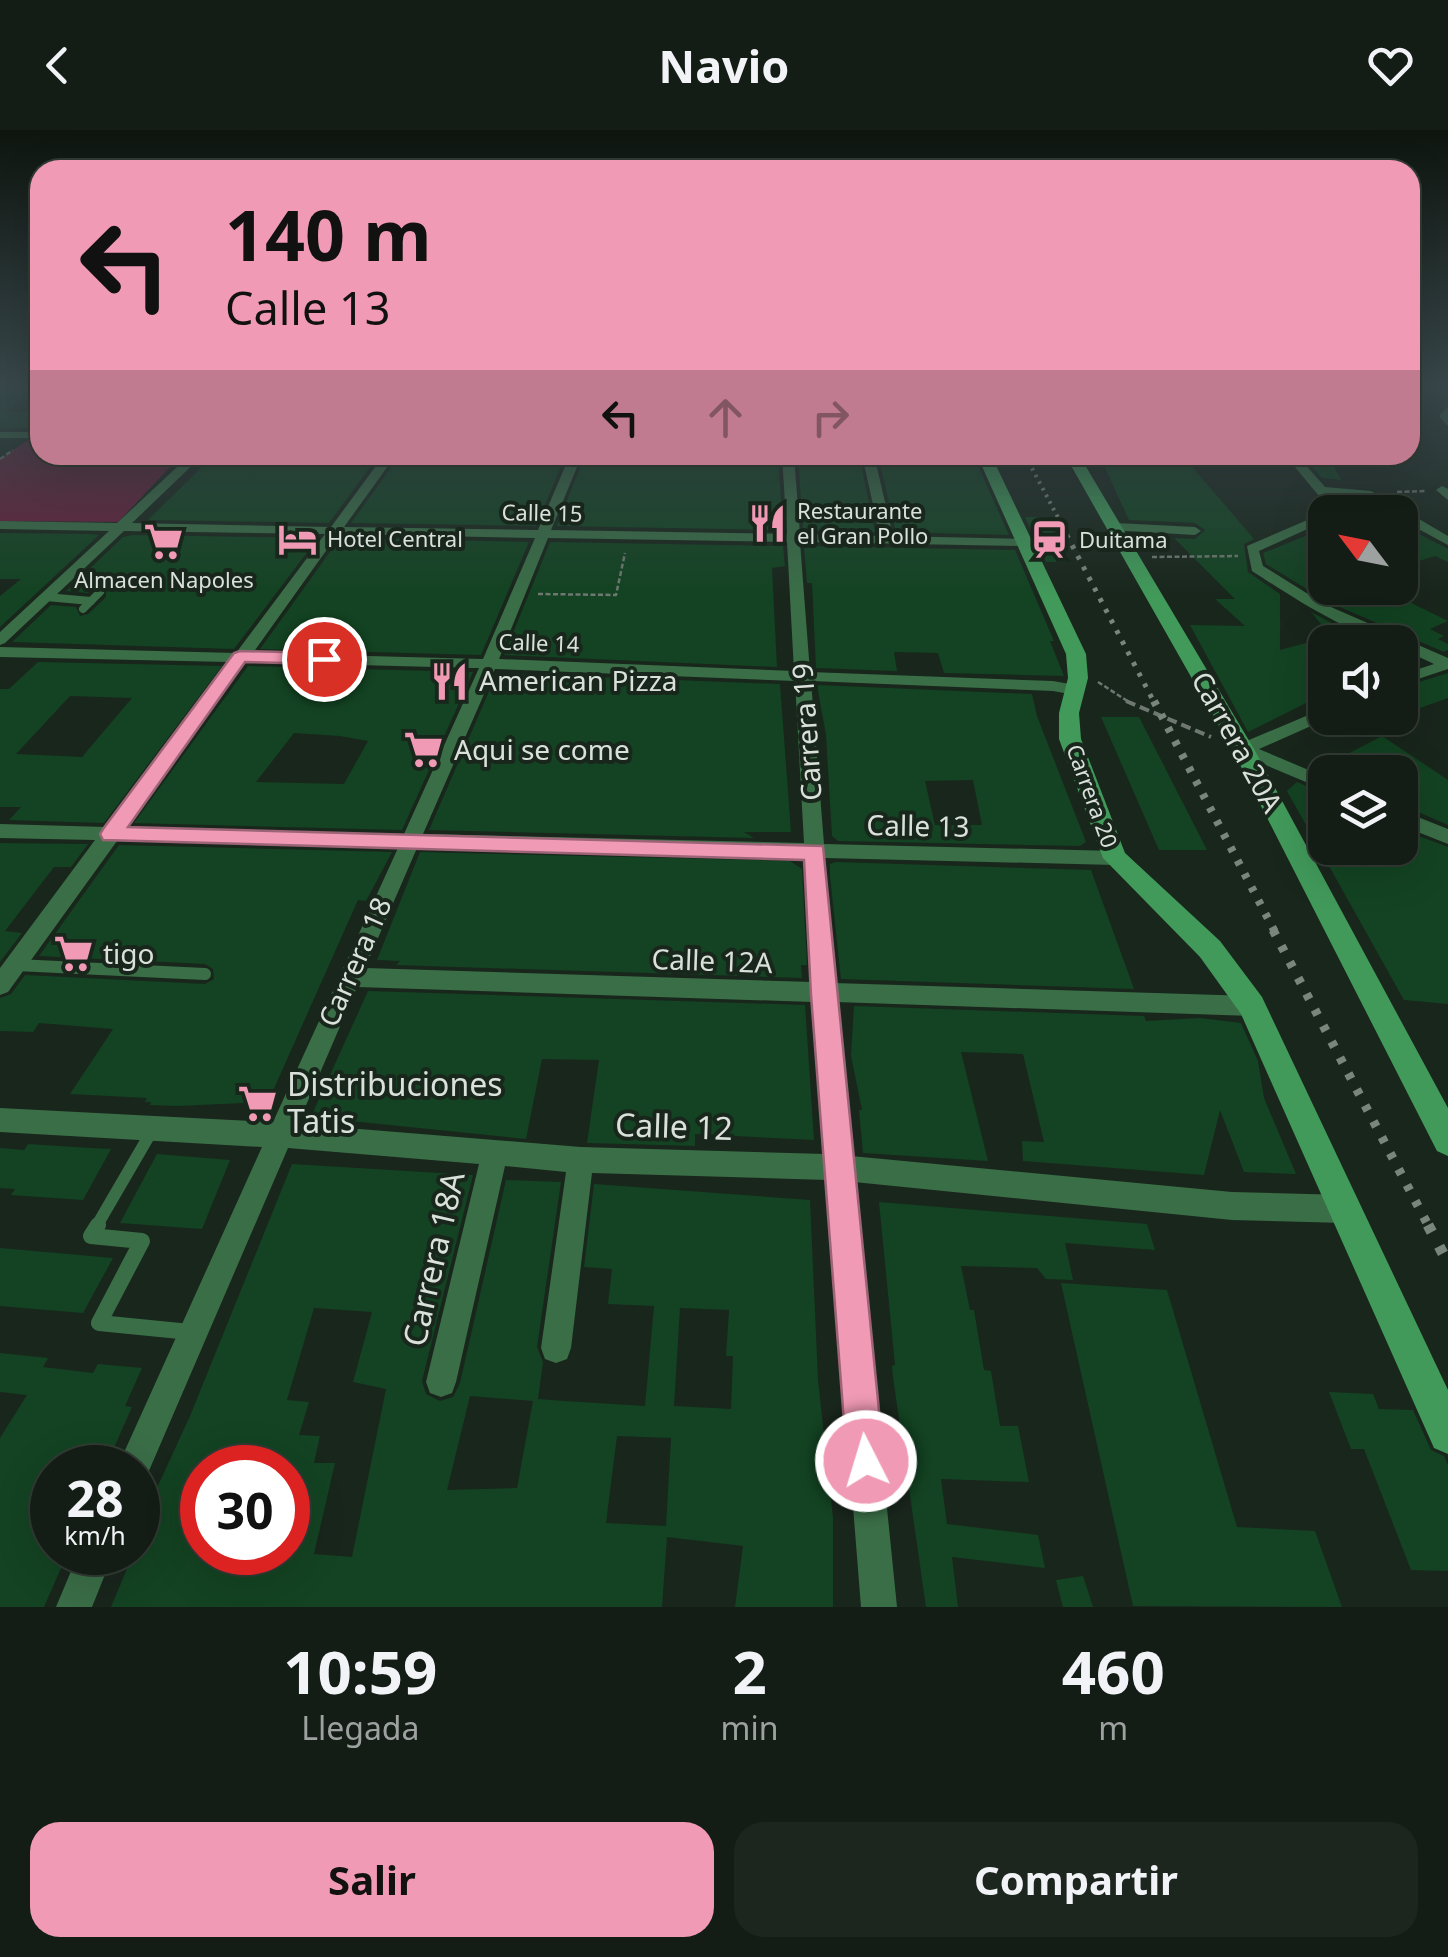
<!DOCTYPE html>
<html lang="es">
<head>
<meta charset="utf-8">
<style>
  body { margin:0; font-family:"Noto Sans",sans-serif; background:#1c251e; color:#f1f3f6; height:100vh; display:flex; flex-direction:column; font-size:38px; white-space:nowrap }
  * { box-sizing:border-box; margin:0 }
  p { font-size:32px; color:#9da1a0 }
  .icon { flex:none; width:55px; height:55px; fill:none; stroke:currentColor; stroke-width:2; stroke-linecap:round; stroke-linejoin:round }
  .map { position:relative; height:1477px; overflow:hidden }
  .drawer { display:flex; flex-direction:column; background:#131c15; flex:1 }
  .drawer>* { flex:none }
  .top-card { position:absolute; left:30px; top:30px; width:1390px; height:305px; border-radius:30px; box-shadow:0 10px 40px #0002,0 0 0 2px #323a34; background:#f09ab5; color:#111; overflow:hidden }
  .needle { width:65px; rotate:302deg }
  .fabs { position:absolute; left:1308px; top:365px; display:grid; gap:20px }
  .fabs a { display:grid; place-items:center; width:110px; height:110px; border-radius:20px; background:#131c15; box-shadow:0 10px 40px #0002,0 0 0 2px #323a34; font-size:50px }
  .speed { position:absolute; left:30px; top:1315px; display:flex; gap:20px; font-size:50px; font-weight:700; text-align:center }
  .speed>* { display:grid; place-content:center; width:130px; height:130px; border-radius:50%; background:#131c15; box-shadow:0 10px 40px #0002,0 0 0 2px #323a34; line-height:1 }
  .speed small { font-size:25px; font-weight:400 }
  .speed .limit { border:15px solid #d22; background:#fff; color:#111 }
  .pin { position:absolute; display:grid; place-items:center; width:85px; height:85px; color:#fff; margin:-42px; border:5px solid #fff; border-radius:50%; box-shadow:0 2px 10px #0007 }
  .me { position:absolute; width:110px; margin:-55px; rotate:355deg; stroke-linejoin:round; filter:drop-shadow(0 0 8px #0008) }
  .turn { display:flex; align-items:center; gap:35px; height:210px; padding:0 30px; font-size:45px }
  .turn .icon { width:130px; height:130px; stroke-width:2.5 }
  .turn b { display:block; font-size:70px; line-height:85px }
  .lanes { display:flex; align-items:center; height:95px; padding:0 30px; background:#0003; justify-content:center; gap:50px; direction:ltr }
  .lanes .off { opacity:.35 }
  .eta { display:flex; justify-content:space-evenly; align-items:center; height:170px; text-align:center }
  .eta b { font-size:60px; font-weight:700; line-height:70px }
  .action { display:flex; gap:20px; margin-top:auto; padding:20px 30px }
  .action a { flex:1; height:115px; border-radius:30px; background:#f09ab5; color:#111; font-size:40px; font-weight:700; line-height:115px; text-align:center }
  .action a+a { background:#1c251e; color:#f1f3f6 }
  header { display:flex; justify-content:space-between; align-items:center; height:130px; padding:0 30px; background:#131c15; font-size:45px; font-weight:700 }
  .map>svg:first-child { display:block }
</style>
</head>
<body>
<header><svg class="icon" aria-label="back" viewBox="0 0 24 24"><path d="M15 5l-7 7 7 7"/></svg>Navio<svg class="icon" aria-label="heart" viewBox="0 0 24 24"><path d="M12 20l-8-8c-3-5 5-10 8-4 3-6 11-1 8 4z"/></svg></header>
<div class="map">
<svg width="1448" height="1477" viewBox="0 0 1448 1477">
  <rect width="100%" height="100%" fill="#19261c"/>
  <polygon fill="#681e3b" points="30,309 40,309 40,325 189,325 173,334 118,392 0,391 0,329"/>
  <g fill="#134322" fill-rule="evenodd">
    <polygon points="0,258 40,258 5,282 40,282 40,294 33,298 0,298"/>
    <polygon points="214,325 379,325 329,393 148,390"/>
    <polygon points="400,325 566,325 536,396 351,393"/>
    <polygon points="585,325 778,325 783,400 557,396"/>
    <polygon points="798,325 859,325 875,402 803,400"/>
    <polygon points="878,325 973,325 1009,405 896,402"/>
    <polygon points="1182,325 1254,409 1244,414 1248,442 1280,464 1280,520 1325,508 1325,555 1310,563 1318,567 1248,602 1190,495 1245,496 1215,469 1235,469 1174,408 1195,409 1205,400 1195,393 1129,390 1100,327"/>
    <polygon points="1302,325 1326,325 1342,350 1322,348"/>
    <polygon points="1025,387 1046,387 1068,432 1046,432"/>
    <polygon points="1325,398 1325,458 1345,458 1361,467 1389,462 1448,491 1430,499 1444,506 1438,509 1448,514 1448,520 1444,522 1326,471 1266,434 1263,423"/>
    <polygon points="0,403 90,404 99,405 0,497 0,466 21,449 0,449"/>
    <polygon points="1419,404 1448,419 1448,432 1435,426 1400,437 1400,410"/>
    <polygon points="132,405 318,408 234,519 12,512 51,475 76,477 80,486 88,484 106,467 106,457 97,455 88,463 66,461 123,407"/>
    <polygon points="340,408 529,412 481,525 260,519"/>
    <polygon points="550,412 783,416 785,436 772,438 777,537 504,525"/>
    <polygon points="804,416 1015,420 1054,511 1050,511 1064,546 944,543 938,523 894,522 897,541 816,538 812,453 807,453"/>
    <polygon points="1311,482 1343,499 1379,512 1336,512"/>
    <path d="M38,532L222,536L104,693L9,690L21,677H0V559H9ZM70,566L132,568L82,627L16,624Z"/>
    <path d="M248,536L472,542H473L402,700L134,693ZM294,603L340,606L368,611L344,654L256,652Z"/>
    <polygon points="497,543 780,554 791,702 744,702 754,708 429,700"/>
    <polygon points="1448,543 1448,568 1400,585 1400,558"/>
    <path d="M817,555L1032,564L1037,586L1086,712L1080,716L838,711L832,706L826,605ZM973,650L982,695H935L925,651Z"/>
    <polygon points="1101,587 1139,587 1207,720 1159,720"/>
    <polygon points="1382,606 1448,650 1448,695 1400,674 1400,642 1317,640"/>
    <polygon points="1297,652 1325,664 1325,694 1314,701 1325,706 1325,718 1400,718 1400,699 1448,717 1448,874 1404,870 1287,661"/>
    <polygon points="0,713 88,714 71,737 54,737 5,801 22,803 0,832"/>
    <polygon points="119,715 392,722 366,771 358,770 268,972 177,976 150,975 151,972 145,972 147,968 70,964 113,899 39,893 33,902 0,901 0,868 11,864 25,845 205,854 214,849 213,839 205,834 39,826"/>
    <polygon points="420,722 790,731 802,739 807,835 801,835 802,848 396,835 400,831 377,830"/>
    <polygon points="836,732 1091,740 1134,859 841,849 830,746 830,734"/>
    <polygon points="368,861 805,875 814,1010 695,1004 695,1016 587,1013 599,930 542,929 526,1009 311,987"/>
    <polygon points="854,876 1144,886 1146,891 1200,888 1241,893 1258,931 1264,968 1296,1044 1244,1042 1220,980 1204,1045 1023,1031 1022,1011 1044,1012 1023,924 961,922 988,1031 863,1023 859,980 862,980 851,926"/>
    <polygon points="28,1014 90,1018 111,1019 83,1070 11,1065 15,1059 0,1058 0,1018 24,1020"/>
    <polygon points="157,1024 230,1030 202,1099 120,1093"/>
    <path d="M292,1034L473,1045L422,1251L426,1264L440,1271L453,1267L460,1253L506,1050L561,1052L537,1217L543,1232L538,1269L564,1271L645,1276L654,1176L608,1174L612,1139L584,1137L594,1054L810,1070L818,1250L833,1388V1477H735L743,1416L667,1407L662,1477H111L134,1422H138L144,1386L190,1286ZM314,1178L372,1182L353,1252L386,1259L352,1427L314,1424L335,1333H314L320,1306L299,1305L309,1272L287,1270ZM680,1178L729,1180L726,1226H733L731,1279L674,1276ZM470,1266L533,1271L517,1358L447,1360ZM617,1306L671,1308L666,1396L606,1393ZM202,1338H288V1422H202Z"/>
    <polygon points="879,1072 1147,1094 1155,1120 1065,1113 1073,1150 1046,1149 1037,1138 961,1136 970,1180 974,1180 984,1240 991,1241 1000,1296 1018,1296 1029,1352 941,1349 947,1394 1038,1405 1045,1438 952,1427 958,1477 926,1477 893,1247 892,1236 895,1235"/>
    <polygon points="0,1118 113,1128 83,1183 0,1176"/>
    <polygon points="1061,1153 1167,1160 1237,1397 1315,1401 1342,1477 1133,1476"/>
    <polygon points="0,1223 48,1228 43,1237 93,1243 98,1234 142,1238 125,1276 132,1277 105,1338 52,1338 52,1422 68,1422 44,1477 0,1477 0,1308 27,1265 0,1262"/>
    <polygon points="1329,1262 1373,1264 1379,1279 1413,1280 1431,1320 1444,1326 1448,1335 1448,1441 1411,1440 1364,1319 1351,1319"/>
    <polygon points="1083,1446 1093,1477 1063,1477 1056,1450"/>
  </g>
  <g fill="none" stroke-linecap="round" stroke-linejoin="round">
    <g stroke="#6e7870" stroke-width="2.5" stroke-dasharray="5 2.5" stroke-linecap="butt">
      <polyline points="0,329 13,320"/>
      <polyline points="1397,362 1427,361"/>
      <polyline points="1152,427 1238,426"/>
      <polyline points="538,464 616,465 625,423"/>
      <polyline points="1098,552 1132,574"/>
    </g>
    <polyline stroke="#6e7870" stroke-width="4" stroke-dasharray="10 5" stroke-linecap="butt" points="1126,571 1211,607"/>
    <g stroke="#3a6e47" stroke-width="8">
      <polyline points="46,467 91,471"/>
      <polyline points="83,479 100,462"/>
    </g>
    <g stroke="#3a6e47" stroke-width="12">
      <polyline points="16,835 205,844"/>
      <polyline points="96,1097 153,999"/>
    </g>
    <polyline stroke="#3a6e47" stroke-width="16" points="98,1095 91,1106 142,1111 99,1193 190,1202"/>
    <g fill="#3a6e47" fill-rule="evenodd">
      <polygon points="1448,276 1448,296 1439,286"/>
      <rect x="0" y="302" width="40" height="6"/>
      <path d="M190,325H203L132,393L331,397L384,325H396L344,397L538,400L570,325H582L551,400L787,404L782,325H794L800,404L880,406L862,325H874L893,406L1028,409L1030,412L1023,416L800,412L810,542L1053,551L1081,556L1083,560L1075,565L1053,561L811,551L824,714L1115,721L1125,728L1115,735L825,728L834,853L1252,866L1260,869L1263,876L1260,883L1252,886L836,872L851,1026L1232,1062L1345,1065L1355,1069L1359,1079L1355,1089L1345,1093L1232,1090L854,1052L897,1477H861L827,1050L592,1043L571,1218L567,1229L556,1233L545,1229L541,1218L566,1042L505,1036L456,1252L452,1263L441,1267L430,1263L426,1252L479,1034L288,1018L145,1350L138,1352V1338H117L262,1017L0,1002V978L273,992L398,718L117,711L8,862L0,865V838L95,710L0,708V694L106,697L229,532L0,527V517L236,523L325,404L124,401L5,513L0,515V502L109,401L0,399V391L117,393ZM338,404L535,408L483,529L253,523ZM548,408L787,412L794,541L499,529ZM246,532L472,538H479L404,704L127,697ZM495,539L795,551L804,713L423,704ZM417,718L805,728L812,852L365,838ZM357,857L813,872L825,1024L581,1017L298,994Z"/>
      <polygon points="1285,325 1297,325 1325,357 1371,361 1448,406 1448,415 1400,389 1400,382 1390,382 1364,367 1331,365 1332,372 1324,372"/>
      <polygon points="1442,356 1448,359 1448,370 1436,360"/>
      <path d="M1326,382L1325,391L1259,421L1263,436L1324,474L1448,528V539L1400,555V545L1434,534L1400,518V512C1358,512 1288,464 1252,441L1247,416Z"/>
      <polygon points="1116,393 1195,397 1201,401 1195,405 1111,400 1110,397"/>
      <polygon points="1325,578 1325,588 1329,588 1259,619 1325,647 1325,660 1237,623 1234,619 1237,615"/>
      <polygon points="1400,680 1448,699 1448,714 1400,695"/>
      <polygon points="79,1422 114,1422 92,1477 56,1477"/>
    </g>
    <g fill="#41995a" fill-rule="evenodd">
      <polygon points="977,325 991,325 1086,524 1088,548 1079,583 1081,609 1125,723 1220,811 1262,867 1448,1260 1448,1324 1434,1318 1241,884 1200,827 1103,728 1059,609 1059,583 1068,548 1066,524"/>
      <polygon points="1065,325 1079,325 1254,619 1448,978 1448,1026 1437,1021 1232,619"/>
    </g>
    <polyline stroke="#7a857c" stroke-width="4" stroke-dasharray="2.5 5" stroke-linecap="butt" points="1025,325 1063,397"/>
    <polyline stroke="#7a857c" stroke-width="5" stroke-dasharray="4 8" stroke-linecap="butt" points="1061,394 1155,574"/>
    <polyline stroke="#7a857c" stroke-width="8" stroke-dasharray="5 10" stroke-linecap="butt" points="1154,571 1275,802"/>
    <polyline stroke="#7a857c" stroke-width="9" stroke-dasharray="6 12" stroke-linecap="butt" points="1273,800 1429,1097"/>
    <polyline stroke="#7a857c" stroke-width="11" stroke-dasharray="8 16" stroke-linecap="butt" points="1428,1095 1448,1133"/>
  </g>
  <linearGradient id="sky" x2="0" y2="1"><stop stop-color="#0e150f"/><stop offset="0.55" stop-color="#38474b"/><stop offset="1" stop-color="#38474b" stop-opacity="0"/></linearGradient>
  <rect width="1448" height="465" fill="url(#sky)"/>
  <polygon fill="#f09ab5" stroke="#9c6476" stroke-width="2.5" points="240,521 324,523 333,529 324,534 245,532 128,697 823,716 884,1331 879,1344 866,1349 853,1344 847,1331 811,865 804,730 103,710 100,704 103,699 234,523"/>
  <defs>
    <symbol id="restaurant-bare" viewBox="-9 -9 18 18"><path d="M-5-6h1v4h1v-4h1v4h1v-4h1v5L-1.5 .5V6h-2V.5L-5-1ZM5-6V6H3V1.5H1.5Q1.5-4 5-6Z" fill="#f09ab5" stroke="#19261c" stroke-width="2.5" paint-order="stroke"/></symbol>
    <symbol id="hotel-bare" viewBox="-9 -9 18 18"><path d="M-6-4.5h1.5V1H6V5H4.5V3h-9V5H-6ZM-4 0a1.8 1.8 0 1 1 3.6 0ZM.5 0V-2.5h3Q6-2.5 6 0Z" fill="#f09ab5" stroke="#19261c" stroke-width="2.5" paint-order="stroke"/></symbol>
    <symbol id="station-bare" viewBox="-9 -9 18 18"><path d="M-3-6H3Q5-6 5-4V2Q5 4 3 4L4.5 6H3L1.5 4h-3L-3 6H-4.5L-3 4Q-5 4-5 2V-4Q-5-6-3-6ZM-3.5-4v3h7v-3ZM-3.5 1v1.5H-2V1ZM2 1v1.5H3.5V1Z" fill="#f09ab5" stroke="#19261c" stroke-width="2.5" paint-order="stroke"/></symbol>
    <symbol id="supermarket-bare" viewBox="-9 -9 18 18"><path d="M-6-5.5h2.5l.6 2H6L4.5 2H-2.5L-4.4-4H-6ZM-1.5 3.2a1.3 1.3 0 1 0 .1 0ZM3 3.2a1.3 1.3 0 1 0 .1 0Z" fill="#f09ab5" stroke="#19261c" stroke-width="2.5" paint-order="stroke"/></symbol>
  </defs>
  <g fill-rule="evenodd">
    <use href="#restaurant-bare" x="740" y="366" width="55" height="55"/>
    <use href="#hotel-bare" x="270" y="382" width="55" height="55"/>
    <use href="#station-bare" x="1022" y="382" width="55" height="55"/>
    <use href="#supermarket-bare" x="136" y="384" width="55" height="55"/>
    <use href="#restaurant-bare" x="422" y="524" width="55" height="55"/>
    <use href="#supermarket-bare" x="396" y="592" width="55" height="55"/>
    <use href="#supermarket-bare" x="46" y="796" width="55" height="55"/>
    <use href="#supermarket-bare" x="230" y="946" width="55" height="55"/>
  </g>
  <g text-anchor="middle" stroke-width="8" stroke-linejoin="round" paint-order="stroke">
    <g font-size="22" fill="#d9e1da" stroke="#19261c" text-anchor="start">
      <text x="797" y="389">Restaurante<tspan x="797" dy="25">el Gran Pollo</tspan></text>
      <text x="327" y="417">Hotel Central</text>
      <text x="1079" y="418">Duitama</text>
      <text x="164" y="458" text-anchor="middle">Almacen Napoles</text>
    </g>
    <g font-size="22" fill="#d9e1da" stroke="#19261c">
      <text transform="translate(542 383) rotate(1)" y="8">Calle 15</text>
      <text transform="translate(539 513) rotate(2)" y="8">Calle 14</text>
      <text transform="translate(1092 666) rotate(70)" y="8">Carrera 20</text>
    </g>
    <g font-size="28" fill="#d9e1da" stroke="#19261c" text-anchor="start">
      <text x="479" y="561">American Pizza</text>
      <text x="454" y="630">Aqui se come</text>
      <text x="103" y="834">tigo</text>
    </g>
    <g font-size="28" fill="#d9e1da" stroke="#19261c">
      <text transform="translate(807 602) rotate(-94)" y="10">Carrera 19</text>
      <text transform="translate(1237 612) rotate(61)" y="10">Carrera 20A</text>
      <text transform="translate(918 696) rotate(1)" y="10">Calle 13</text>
      <text transform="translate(712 831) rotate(2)" y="10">Calle 12A</text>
      <text transform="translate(355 832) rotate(-66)" y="10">Carrera 18</text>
    </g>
    <g font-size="32" fill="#d9e1da" stroke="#19261c" text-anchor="start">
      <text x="287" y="966">Distribuciones<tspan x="287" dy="37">Tatis</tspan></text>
    </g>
    <g font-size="32" fill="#d9e1da" stroke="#19261c">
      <text transform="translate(674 997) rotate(2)" y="11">Calle 12</text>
      <text transform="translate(434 1129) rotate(-77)" y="11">Carrera 18A</text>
    </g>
  </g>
</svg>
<div class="fabs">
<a><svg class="needle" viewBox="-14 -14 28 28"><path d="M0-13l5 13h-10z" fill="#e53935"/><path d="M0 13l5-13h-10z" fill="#9da1a0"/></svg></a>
<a><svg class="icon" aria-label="sound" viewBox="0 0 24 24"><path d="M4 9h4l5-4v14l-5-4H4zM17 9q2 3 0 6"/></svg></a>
<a><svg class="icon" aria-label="layers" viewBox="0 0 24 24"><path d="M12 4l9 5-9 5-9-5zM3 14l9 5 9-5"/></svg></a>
</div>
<div class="speed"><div>28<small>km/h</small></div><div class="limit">30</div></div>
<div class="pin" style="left:324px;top:529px;background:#d93025"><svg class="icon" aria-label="arrive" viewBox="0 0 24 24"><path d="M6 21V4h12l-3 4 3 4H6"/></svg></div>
<svg class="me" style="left:866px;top:1331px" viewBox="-20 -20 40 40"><circle r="17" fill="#f09ab5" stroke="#fff" stroke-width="3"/><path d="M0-11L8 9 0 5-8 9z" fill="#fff"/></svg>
<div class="top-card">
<div class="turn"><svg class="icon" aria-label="left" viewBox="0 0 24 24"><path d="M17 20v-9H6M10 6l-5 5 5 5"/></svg><div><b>140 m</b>Calle 13</div></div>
<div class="lanes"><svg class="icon" aria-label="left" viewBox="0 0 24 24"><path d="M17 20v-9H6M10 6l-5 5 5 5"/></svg><svg class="icon off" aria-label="ahead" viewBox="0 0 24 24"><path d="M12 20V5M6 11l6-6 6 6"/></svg><svg class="icon off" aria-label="right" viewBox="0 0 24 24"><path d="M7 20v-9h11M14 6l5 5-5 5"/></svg></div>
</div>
</div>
<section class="drawer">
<div class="eta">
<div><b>10:59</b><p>Llegada</p></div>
<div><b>2</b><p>min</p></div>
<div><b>460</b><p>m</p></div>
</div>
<div class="action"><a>Salir</a><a>Compartir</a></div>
</section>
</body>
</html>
